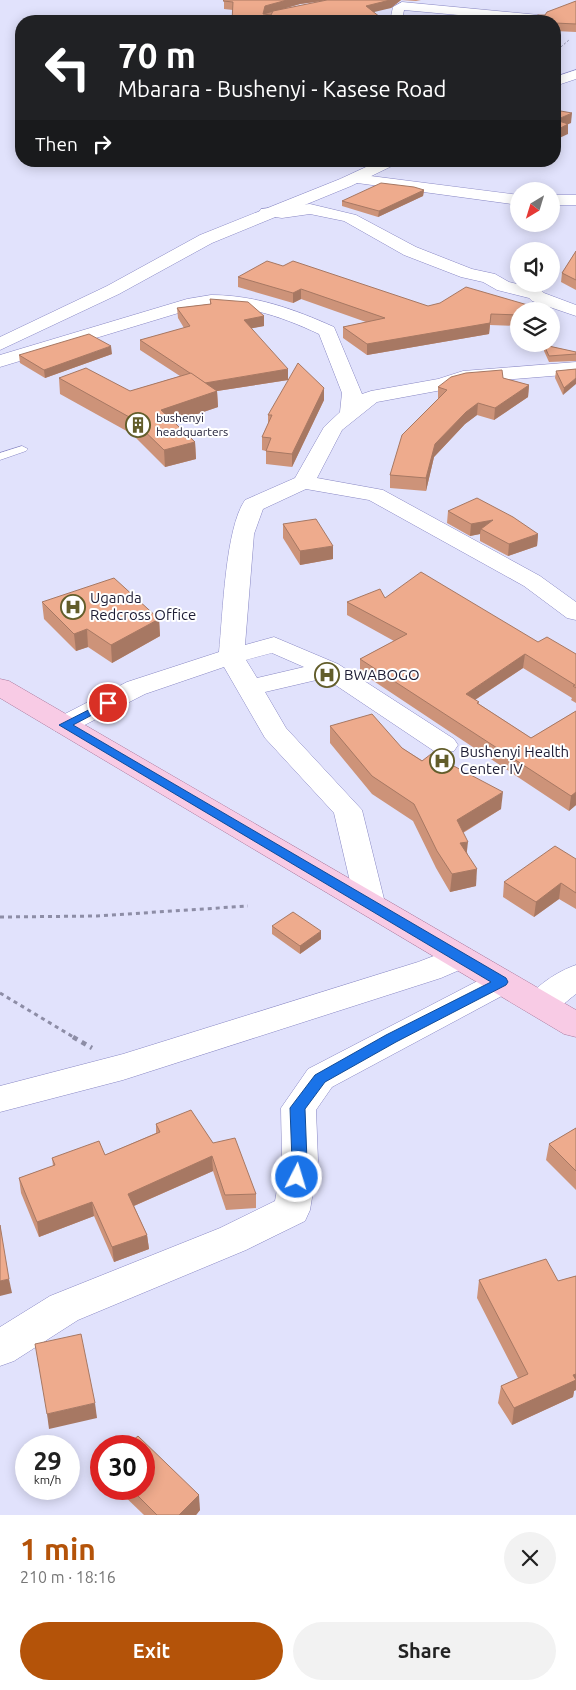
<!DOCTYPE html>
<html lang="en">
<head>
<meta charset="utf-8">
<style>
  body { margin:0; font-family:Ubuntu,sans-serif; background:#f2f2f2; color:#222; height:100vh; display:flex; flex-direction:column; font-size:19px; white-space:nowrap }
  * { box-sizing:border-box; margin:0 }
  p { font-size:16px; color:#767676 }
  .icon { flex:none; width:28px; height:28px; fill:none; stroke:currentColor; stroke-width:2; stroke-linecap:round; stroke-linejoin:round }
  .map { position:relative; height:1515px; overflow:hidden }
  .panel { display:flex; flex-direction:column; background:#fff; flex:1 }
  .panel>* { flex:none }
  .guide { position:absolute; left:15px; top:15px; width:546px; height:152px; border-radius:20px; box-shadow:0 2px 12px #0003; background:#202124; color:#fff; overflow:hidden }
  .needle { width:32px; rotate:218deg }
  .controls { position:absolute; left:510px; top:182px; display:grid; gap:10px }
  .controls a { display:grid; place-items:center; width:50px; height:50px; border-radius:50%; background:#fff; box-shadow:0 2px 12px #0003; font-size:25px }
  .speed { position:absolute; left:15px; top:1435px; display:flex; gap:10px; font-size:25px; font-weight:700; text-align:center }
  .speed>* { display:grid; place-content:center; width:65px; height:65px; border-radius:50%; background:#fff; box-shadow:0 2px 12px #0003; line-height:1 }
  .speed small { font-size:12px; font-weight:400 }
  .speed .limit { border:8px solid #d22; background:#fff; color:#111 }
  .pin { position:absolute; display:grid; place-items:center; width:42px; height:42px; color:#fff; margin:-21px; border:2px solid #fff; border-radius:50%; box-shadow:0 1px 5px #0007 }
  .me { position:absolute; width:55px; margin:-28px; rotate:5deg; stroke-linejoin:round; filter:drop-shadow(0 0 4px #0008) }
  .turn { display:flex; align-items:center; gap:18px; height:105px; padding:0 20px; font-size:22px }
  .turn .icon { width:65px; height:65px; stroke-width:2.5 }
  .turn b { display:block; font-size:35px; line-height:42px }
  .then { display:flex; align-items:center; height:48px; padding:0 20px; background:#0003; gap:10px; font-size:19px }
  .round { display:grid; place-items:center; flex:none; width:52px; height:52px; border-radius:26px; background:#f2f2f2 }
  .overview { display:flex; align-items:center; justify-content:space-between; height:85px; padding:0 20px }
  h1 { font-size:30px; font-weight:700; line-height:38px; color:#b45309 }
  .action { display:flex; gap:10px; margin-top:auto; padding:10px 20px }
  .action a { flex:1; height:58px; border-radius:30px; background:#b45309; color:#fff; font-size:20px; font-weight:700; line-height:58px; text-align:center }
  .action a+a { background:#f2f2f2; color:#222 }
  .map>svg:first-child { display:block }
</style>
</head>
<body>
<div class="map">
<svg width="576" height="1515" viewBox="0 0 576 1515">
  <rect width="100%" height="100%" fill="#e1e2fc"/>
  <g fill="none" stroke-linecap="round" stroke-linejoin="round">
    <defs>
      <polygon id="service" points="22,446 28,449 26,451 0,460 0,453"/>
      <g id="minor">
        <polygon points="402,2 539,15 545,19 544,21 524,21 404,10 402,21 390,21 393,7"/>
        <polygon points="355,174 519,195 519,205 350,182 347,179 350,176"/>
        <rect x="551" y="195" width="25" height="10"/>
        <polygon points="310,204 356,215 416,247 472,269 495,274 509,282 541,290 544,293 576,305 576,316 532,301 529,298 497,290 483,282 461,277 404,255 344,221 310,214 282,218 261,215 259,212 261,209"/>
        <path d="M211,295C255,295 294,309 334,327L362,394L371,391L438,379L463,371L576,362V374L465,383L442,390L377,402L342,430L317,478L383,490L540,576L576,602V620L567,618L524,586L369,500L306,489L263,509L254,534L245,645L274,637L338,664L454,739L458,745L454,751L444,753L434,751L325,678L265,692L286,728L362,810L385,903L381,910L370,913L359,910L355,903L334,813L265,738L224,667L145,694L73,731L64,733L55,731L51,725L55,719L127,682L219,652C223,614 225,529 245,500L295,478L324,427L340,412L342,393L319,334C278,315 240,302 195,308L0,367V355L187,299ZM272,653L304,667L257,678L246,660Z"/>
        <polygon points="460,946 471,949 476,957 471,965 441,978 123,1080 0,1112 0,1086 123,1054 418,962"/>
        <path d="M576,965V994C559,1007 551,1019 528,1012L524,1004C533,987 558,971 576,965Z"/>
        <polygon points="502,970 513,974 518,982 513,990 332,1087 316,1110 318,1161 310,1210 305,1221 246,1250 78,1320 14,1361 0,1366 0,1327 50,1296 220,1228 275,1201 282,1161 281,1108 308,1069 491,974"/>
      </g>
      <g id="secondary">
        <polygon points="576,70 576,79 555,86 555,77"/>
        <polygon points="379,161 398,161 396,164 351,186 212,243 119,294 0,350 0,337 107,286 200,235 340,179"/>
      </g>
      <polygon id="primary" points="0,679 9,681 576,1010 576,1037 564,1034 0,698"/>
    </defs>
    <use href="#service" stroke="#8887c4" stroke-width="1"/>
    <use href="#minor" stroke="#8887c4" stroke-width="1"/>
    <use href="#secondary" stroke="#8887c4" stroke-width="1"/>
    <use href="#primary" stroke="#a9789c" stroke-width="1"/>
    <polyline stroke="#8d8da6" stroke-width="1" stroke-dasharray="2 2" stroke-linecap="butt" points="555,52 569,40"/>
    <g stroke="#8d8da6" stroke-width="3" stroke-dasharray="4 4" stroke-linecap="butt">
      <polyline points="0,917 97,916 248,906"/>
      <polyline points="0,993 75,1038"/>
    </g>
    <polyline stroke="#8d8da6" stroke-width="4.5" stroke-dasharray="5 5" stroke-linecap="butt" points="73,1037 92,1048"/>
    <use href="#service" fill="#fff" fill-rule="evenodd"/>
    <use href="#minor" fill="#fff" fill-rule="evenodd"/>
    <use href="#secondary" fill="#fff" fill-rule="evenodd"/>
    <use href="#primary" fill="#f8cbe5" fill-rule="evenodd"/>
  </g>
  <g fill="#cd9379" fill-rule="evenodd">
    <path d="M224,0H421L416,1L401,0L391,8L232,21L233,10L224,9ZM323,1L283,9L300,4Z"/>
    <polygon points="576,1 576,32 555,31 555,21 545,15"/>
    <polygon points="473,161 502,161 492,166"/>
    <polygon points="424,190 423,196 378,217 342,206 342,201"/>
    <polygon points="576,251 576,290 561,282 562,273"/>
    <polygon points="238,277 428,306 519,311 519,326 490,325 489,334 367,355 343,338 343,327 366,322 301,299 293,303 238,287"/>
    <polygon points="210,299 264,316 264,326 251,328 288,380 217,391 218,407 174,422 195,442 196,459 165,467 132,434 60,394 59,378 130,391 180,376 140,350 140,340 184,328 178,318 177,308 210,304"/>
    <polygon points="544,345 576,352 576,361 549,362 544,351"/>
    <polygon points="112,354 45,378 20,363 19,355"/>
    <polygon points="576,369 563,395 555,378 556,371"/>
    <polygon points="503,378 529,385 528,397 494,420 477,415 465,424 434,457 426,491 390,488 390,475 438,399 438,387"/>
    <polygon points="324,388 324,400 292,467 266,464 266,451 262,450 262,437 268,424 268,415"/>
    <polygon points="448,511 538,534 537,546 508,556 480,541 480,534 470,536 447,523"/>
    <polygon points="283,524 333,559 300,565 283,538"/>
    <polygon points="385,598 538,642 576,654 576,703 571,700 572,698 523,668 475,700 479,704 531,738 576,711 576,805 569,811 360,672 360,659 394,641 347,615 347,602"/>
    <polygon points="42,602 159,619 160,636 112,663 88,647 76,651 44,619"/>
    <polygon points="330,726 402,748 501,809 463,833 467,852 476,886 450,892 436,868 413,821 372,794 330,743"/>
    <polygon points="576,859 576,909 559,899 534,917 503,897 504,882"/>
    <polygon points="272,926 321,939 300,954 272,934"/>
    <polygon points="156,1124 213,1143 256,1194 256,1208 226,1210 213,1171 134,1206 147,1235 149,1249 114,1262 94,1216 39,1237 21,1193 19,1178 53,1166 52,1158 105,1155 156,1133"/>
    <polygon points="576,1128 576,1190 546,1160 549,1144"/>
    <polygon points="576,1276 576,1390 574,1391 573,1397 512,1425 498,1403 501,1386 518,1378 477,1298 479,1280 558,1281"/>
    <polygon points="117,1489 144,1489 200,1510 196,1515 144,1515"/>
  </g>
  <g fill="#a77863">
    <polygon points="287,0 328,0 300,4 265,14 263,14 265,6"/>
    <polygon points="390,0 401,0 391,8 366,14 366,6"/>
    <polygon points="572,113 571,123 555,130 556,120"/>
    <polygon points="568,124 568,134 555,140 555,131"/>
    <polygon points="492,161 502,161 492,166"/>
    <polygon points="424,190 423,196 378,217 379,211"/>
    <polygon points="301,289 301,299 293,303 293,293"/>
    <polygon points="491,314 489,334 367,355 367,344"/>
    <polygon points="264,316 264,326 244,330 244,320"/>
    <polygon points="111,346 112,354 45,378 44,370"/>
    <polygon points="288,369 288,380 217,391 218,407 162,426 161,410 205,383"/>
    <polygon points="576,378 576,384 563,395 564,388"/>
    <polygon points="529,385 528,397 494,420 495,408"/>
    <polygon points="324,388 324,400 292,467 292,454"/>
    <polygon points="478,403 477,415 465,424 434,457 426,491 426,478 435,444 466,412"/>
    <polygon points="195,442 196,459 165,467 164,450"/>
    <polygon points="493,520 481,529 480,534 470,536 471,524"/>
    <polygon points="538,534 537,546 508,556 509,544"/>
    <polygon points="333,546 333,559 300,565 300,551"/>
    <polygon points="159,619 160,636 112,663 111,645"/>
    <polygon points="87,629 88,647 76,651 74,634"/>
    <polygon points="525,654 523,668 464,707 466,694"/>
    <polygon points="503,792 501,809 455,837 457,820"/>
    <polygon points="576,792 576,805 569,811 571,796"/>
    <polygon points="468,842 466,859 460,843"/>
    <polygon points="477,869 476,886 450,892 452,874"/>
    <polygon points="561,883 559,899 534,917 536,902"/>
    <polygon points="321,931 321,939 300,954 300,946"/>
    <polygon points="212,1156 213,1171 129,1208 128,1194"/>
    <polygon points="92,1202 94,1216 39,1237 37,1222"/>
    <polygon points="147,1235 149,1249 114,1262 112,1247"/>
    <polygon points="9,1279 12,1293 0,1296 0,1281"/>
    <polygon points="576,1374 576,1390 574,1391 573,1397 512,1425 514,1408 573,1375"/>
    <polygon points="95,1403 97,1418 49,1429 47,1414"/>
    <polygon points="199,1495 200,1510 196,1515 179,1515"/>
  </g>
  <g fill="#eeab8d" stroke="#a77863">
    <polygon points="224,0 287,0 265,6 263,14 271,15 273,11 327,0 390,0 366,6 385,21 232,21 233,2 223,1"/>
    <polygon points="576,1 576,24 555,23 555,21 522,21 538,15 545,15 547,12"/>
    <polygon points="555,110 572,113 556,120 568,124 555,131"/>
    <polygon points="381,183 414,187 424,190 379,211 342,201"/>
    <polygon points="576,251 576,280 562,273"/>
    <polygon points="267,261 283,266 293,261 428,306 440,303 466,287 538,308 538,311 519,311 519,315 491,314 490,323 367,344 343,327 385,318 301,289 293,293 238,277"/>
    <polygon points="210,299 248,302 264,316 244,320 288,369 205,383 140,340 190,326 177,308 211,304"/>
    <polygon points="89,334 111,346 44,370 19,355"/>
    <polygon points="544,345 576,352 576,354 549,356"/>
    <polygon points="298,363 324,388 292,454 266,451 271,438 262,437 272,415 268,415"/>
    <polygon points="86,368 130,391 191,373 217,391 161,410 195,442 164,450 131,418 59,378"/>
    <polygon points="576,369 576,378 564,388 556,371"/>
    <polygon points="502,370 503,378 529,385 495,408 478,403 466,412 435,444 426,478 390,475 402,435 447,390 438,387 451,377 466,373"/>
    <polygon points="477,498 513,517 538,534 509,544 481,529 493,520 471,524 448,511"/>
    <polygon points="316,519 333,546 300,551 283,524"/>
    <polygon points="421,572 538,642 547,637 576,654 576,688 573,686 575,685 525,654 466,694 479,702 477,703 531,738 576,711 576,792 571,796 360,659 407,634 347,602 380,589 385,598"/>
    <polygon points="114,578 159,619 111,645 87,629 74,634 42,602"/>
    <polygon points="372,714 402,748 422,761 431,754 503,792 457,820 468,842 460,843 477,869 452,874 437,851 414,804 372,776 330,726"/>
    <polygon points="555,846 576,859 576,893 561,883 536,902 504,882"/>
    <polygon points="293,912 321,931 300,946 272,926"/>
    <polygon points="191,1110 213,1143 235,1138 256,1194 225,1195 212,1156 128,1194 147,1235 112,1247 92,1202 37,1222 19,1178 55,1165 52,1158 99,1141 105,1155 160,1132 156,1124"/>
    <polygon points="576,1128 576,1171 549,1144"/>
    <polygon points="0,1225 9,1279 0,1281"/>
    <polygon points="546,1259 558,1281 576,1276 576,1374 573,1375 576,1380 514,1408 501,1386 528,1374 479,1280"/>
    <polygon points="81,1334 95,1403 47,1414 35,1344"/>
    <polygon points="138,1436 199,1495 179,1515 157,1515 131,1489 144,1489 144,1446 126,1446"/>
  </g>
  <polygon fill="#1a73e8" stroke="#114b97" points="108,700 113,703 111,705 73,725 506,978 508,982 506,985 396,1042 325,1082 305,1109 307,1161 302,1182 297,1183 292,1182 290,1177 292,1161 290,1108 315,1075 386,1035 491,982 59,725"/>
  <defs>
    <symbol id="building-ring" viewBox="-11 -11 22 22"><circle r="9.5" fill="#fff" stroke="#625d2a" stroke-width="1.5"/><path d="M-4-6H4V6H1V3H-1V6H-4ZM-2.5-4.3h1.7v1.8h-1.7ZM.8-4.3h1.7v1.8H.8ZM-2.5-1h1.7V.8h-1.7ZM.8-1h1.7V.8H.8Z" fill="#625d2a"/></symbol>
    <symbol id="hospital-ring" viewBox="-11 -11 22 22"><circle r="9.5" fill="#fff" stroke="#625d2a" stroke-width="1.5"/><path d="M-5-5h3v3.5h4V-5h3V5h-3V1.5h-4V5h-3Z" fill="#625d2a"/></symbol>
  </defs>
  <g fill-rule="evenodd">
    <use href="#building-ring" x="124" y="411" width="28" height="28"/>
    <use href="#hospital-ring" x="59" y="593" width="28" height="28"/>
    <use href="#hospital-ring" x="313" y="661" width="28" height="28"/>
    <use href="#hospital-ring" x="428" y="747" width="28" height="28"/>
  </g>
  <g text-anchor="middle" stroke-width="4" stroke-linejoin="round" paint-order="stroke">
    <g font-size="12" fill="#1d1c34" stroke="#fff" text-anchor="start">
      <text x="156" y="422">bushenyi<tspan x="156" dy="14">headquarters</tspan></text>
    </g>
    <g font-size="15" fill="#1d1c34" stroke="#fff" text-anchor="start">
      <text x="90" y="603">Uganda<tspan x="90" dy="17">Redcross Office</tspan></text>
      <text x="344" y="680">BWABOGO</text>
      <text x="460" y="757">Bushenyi Health<tspan x="460" dy="17">Center IV</tspan></text>
    </g>
  </g>
</svg>
<div class="controls">
<a><svg class="needle" viewBox="-14 -14 28 28"><path d="M0-13l5 13h-10z" fill="#e53935"/><path d="M0 13l5-13h-10z" fill="#767676"/></svg></a>
<a><svg class="icon" aria-label="sound" viewBox="0 0 24 24"><path d="M4 9h4l5-4v14l-5-4H4zM17 9q2 3 0 6"/></svg></a>
<a><svg class="icon" aria-label="layers" viewBox="0 0 24 24"><path d="M12 4l9 5-9 5-9-5zM3 14l9 5 9-5"/></svg></a>
</div>
<div class="speed"><div>29<small>km/h</small></div><div class="limit">30</div></div>
<div class="pin" style="left:108px;top:703px;background:#d93025"><svg class="icon" aria-label="arrive" viewBox="0 0 24 24"><path d="M6 21V4h12l-3 4 3 4H6"/></svg></div>
<svg class="me" style="left:297px;top:1177px" viewBox="-20 -20 40 40"><circle r="17" fill="#1a73e8" stroke="#fff" stroke-width="3"/><path d="M0-11L8 9 0 5-8 9z" fill="#fff"/></svg>
<div class="guide">
<div class="turn"><svg class="icon" aria-label="left" viewBox="0 0 24 24"><path d="M17 20v-9H6M10 6l-5 5 5 5"/></svg><div><b>70 m</b>Mbarara - Bushenyi - Kasese Road</div></div>
<div class="then">Then<svg class="icon" aria-label="right" viewBox="0 0 24 24"><path d="M7 20v-9h11M14 6l5 5-5 5"/></svg></div>
</div>
</div>
<section class="panel">
<div class="overview"><div><h1>1 min</h1><p>210 m · 18:16</p></div><a class="round"><svg class="icon" aria-label="close" viewBox="0 0 24 24"><path d="M6 6l12 12M18 6L6 18"/></svg></a></div>
<div class="action"><a>Exit</a><a>Share</a></div>
</section>
</body>
</html>
